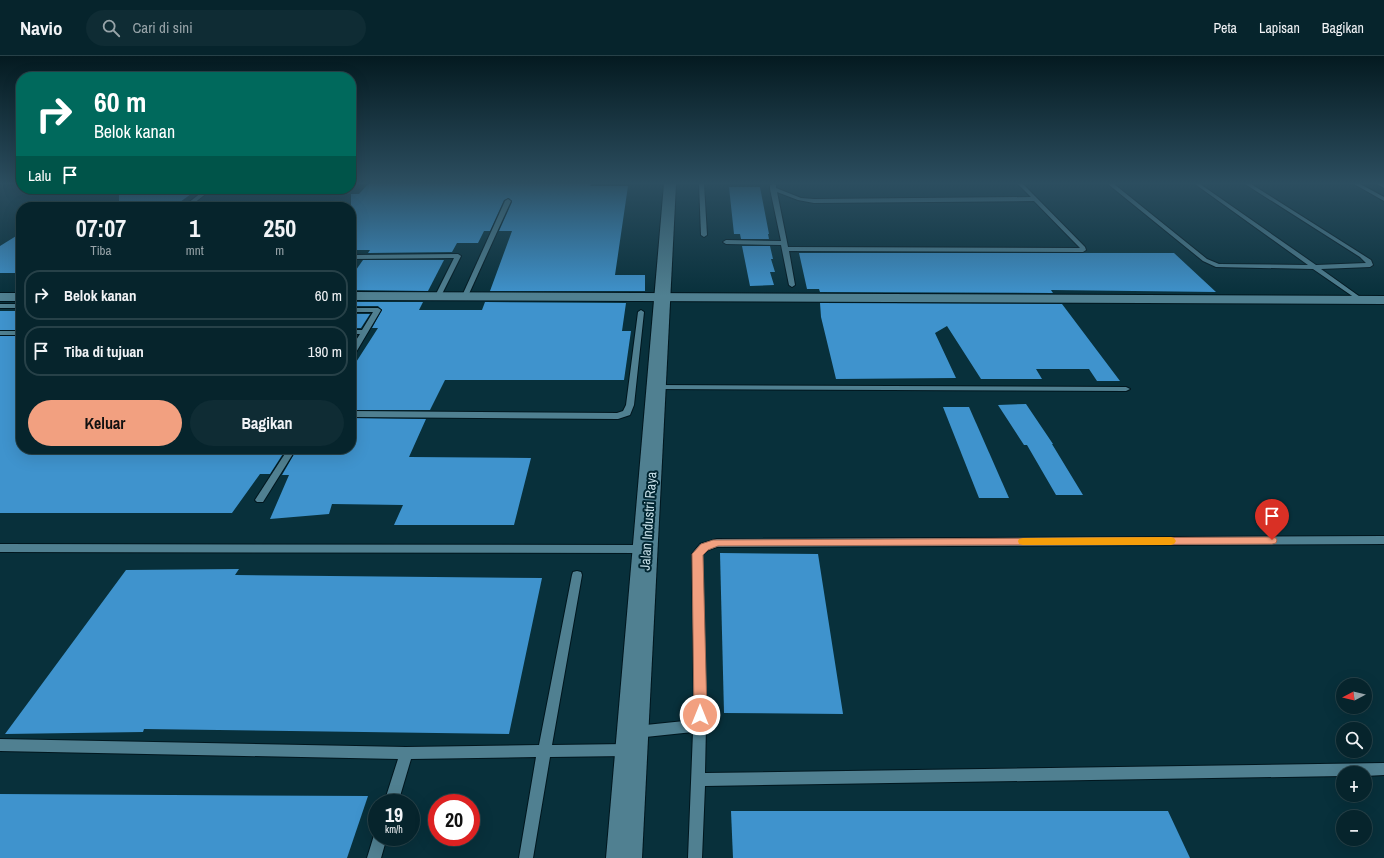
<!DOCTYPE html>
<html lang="id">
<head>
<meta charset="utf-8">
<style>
  body { margin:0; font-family:"Archivo Narrow",sans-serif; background:#0f2c34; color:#f1f3f6; height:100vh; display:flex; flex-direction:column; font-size:15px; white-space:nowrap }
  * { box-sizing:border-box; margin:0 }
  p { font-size:13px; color:#98a4a9 }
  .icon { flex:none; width:22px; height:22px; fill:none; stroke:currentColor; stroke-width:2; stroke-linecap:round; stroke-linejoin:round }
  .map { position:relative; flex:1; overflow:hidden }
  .drawer { position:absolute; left:16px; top:146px; width:340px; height:252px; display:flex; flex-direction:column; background:#06242c; border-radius:16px; box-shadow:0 4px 16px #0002,0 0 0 1px #274148 }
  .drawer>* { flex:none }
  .guide { position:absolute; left:16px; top:16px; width:340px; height:122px; border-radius:16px; box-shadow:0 4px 16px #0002,0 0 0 1px #274148; background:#00695c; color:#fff; overflow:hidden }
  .needle { width:26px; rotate:263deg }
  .tools { position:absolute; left:1336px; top:622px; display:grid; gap:8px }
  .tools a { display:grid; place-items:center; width:36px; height:36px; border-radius:50%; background:#06242c; box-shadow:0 4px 16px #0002,0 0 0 1px #274148; font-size:20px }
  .speed { position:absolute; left:368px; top:738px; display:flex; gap:8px; font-size:20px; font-weight:700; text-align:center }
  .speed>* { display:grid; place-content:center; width:52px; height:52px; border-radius:50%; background:#06242c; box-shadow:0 4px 16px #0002,0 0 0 1px #274148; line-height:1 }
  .speed small { font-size:10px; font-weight:400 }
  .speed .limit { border:6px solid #d22; background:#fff; color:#111 }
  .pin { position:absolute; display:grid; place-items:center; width:34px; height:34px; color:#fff; margin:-41px -17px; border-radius:50% 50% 50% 0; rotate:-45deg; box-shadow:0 0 4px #0007 }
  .pin .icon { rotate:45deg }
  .me { position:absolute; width:44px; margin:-22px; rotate:0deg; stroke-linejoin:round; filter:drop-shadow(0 0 3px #0008) }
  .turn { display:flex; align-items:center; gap:14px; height:84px; padding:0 12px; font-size:18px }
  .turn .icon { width:52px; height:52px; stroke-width:2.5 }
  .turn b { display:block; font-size:28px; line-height:34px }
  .then { display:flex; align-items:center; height:38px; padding:0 12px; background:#0003; gap:8px; font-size:15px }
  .eta { display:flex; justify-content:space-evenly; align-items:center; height:68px; text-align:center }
  .eta b { font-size:24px; font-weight:800; line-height:28px }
  .button { display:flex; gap:8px; margin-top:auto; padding:8px 12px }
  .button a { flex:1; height:46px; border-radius:24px; background:#f2a080; color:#111; font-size:16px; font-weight:800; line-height:46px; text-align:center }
  .button a+a { background:#0f2c34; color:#f1f3f6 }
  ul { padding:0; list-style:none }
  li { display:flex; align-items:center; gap:12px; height:50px; margin:0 8px 6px; padding:0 4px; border:2px solid #274148; border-radius:16px }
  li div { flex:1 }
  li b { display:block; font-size:15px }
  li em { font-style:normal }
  header { display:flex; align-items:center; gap:24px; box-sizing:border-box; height:56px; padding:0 20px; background:#06242c; border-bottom:1px solid #274148 }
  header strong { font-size:19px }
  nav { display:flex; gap:22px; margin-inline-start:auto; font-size:14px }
  .search { width:280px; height:36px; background:#0f2c34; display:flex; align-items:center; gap:10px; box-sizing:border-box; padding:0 14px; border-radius:22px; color:#98a4a9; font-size:15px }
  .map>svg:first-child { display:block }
</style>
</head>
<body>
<header>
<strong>Navio</strong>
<div class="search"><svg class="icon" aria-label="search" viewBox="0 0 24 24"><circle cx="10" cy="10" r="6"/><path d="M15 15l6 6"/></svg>Cari di sini</div>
<nav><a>Peta</a><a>Lapisan</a><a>Bagikan</a></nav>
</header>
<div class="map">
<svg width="1384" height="802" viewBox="0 0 1384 802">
  <rect width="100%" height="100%" fill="#08303b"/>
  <g fill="#3f93cd">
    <polygon points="368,128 591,128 590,130 628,130 615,219 645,219 645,235 490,235 512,175 499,175 512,146 509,142 504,144 490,175 484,175 478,187 457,187 452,196 368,197 370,194 351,194 351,138 359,138"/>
    <polygon points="729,131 760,131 769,178 768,178 769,183 741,183 740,178 734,178"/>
    <polygon points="119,133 198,133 180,146 119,146"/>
    <polygon points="21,177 21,217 0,217 0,190"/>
    <polygon points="742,190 770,190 773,203 771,203 775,216 770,216 774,229 750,230"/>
    <polygon points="799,197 1174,197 1216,236 1051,234 1053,237 820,236 819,233 807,233"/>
    <polygon points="363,204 444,204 428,235 351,234 351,221"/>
    <polygon points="351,246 423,246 419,254 482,254 485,246 626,247 622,275 631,275 624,324 445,324 430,354 351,354 351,314 378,272 372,272 382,254 378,250 351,250"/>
    <polygon points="820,247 1062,248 1120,325 1097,325 1089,313 1036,313 1042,323 981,323 947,270 935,277 956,322 836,323 821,261"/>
    <rect x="0" y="255" width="21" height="19"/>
    <polygon points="351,258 370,258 361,272 351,272"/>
    <polygon points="0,280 21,280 21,393 286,393 270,418 260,418 232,457 0,457"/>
    <polygon points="1026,348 1053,388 1052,388 1083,439 1056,439 1027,389 1024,389 998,349"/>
    <polygon points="943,351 969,351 1009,442 979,442"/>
    <polygon points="351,362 426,363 409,401 531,402 514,469 394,469 403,449 332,448 329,458 270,463 289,419 282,419 297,393 351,393"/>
    <polygon points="720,497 818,498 843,658 724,657"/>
    <polygon points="239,513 235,519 542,522 509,678 144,673 143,676 5,678 126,514"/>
    <polygon points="0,738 368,740 347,802 0,802"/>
    <polygon points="731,755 1168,755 1190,802 733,802"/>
  </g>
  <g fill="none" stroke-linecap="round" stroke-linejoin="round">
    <defs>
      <g id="service">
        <polygon points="699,128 704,128 707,179 704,181 701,179"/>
        <path d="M773,128L776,129V132L801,142L814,143L1031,141L1018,128H1023L1085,191L1086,194L1083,196L789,195L795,229L792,231L789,229L781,189L726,188L723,186L726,184L781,185L770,133V129ZM777,136L798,144L814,147L1034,145L1080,192L788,191Z"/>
        <polygon points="1108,128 1114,128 1207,203 1219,208 1308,209 1195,128 1200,128 1316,209 1366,207 1360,201 1245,128 1251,128 1371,204 1373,209 1370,211 1321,213 1363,243 1360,245 1358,244 1313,213 1216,211 1203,205"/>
        <polygon points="1354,128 1360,128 1384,141 1384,145"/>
        <polygon points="1377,128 1384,128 1384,132"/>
        <polygon points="206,133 212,133 189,151 183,151"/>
        <path d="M238,133H256C252,136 242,136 238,133Z"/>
        <polygon points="508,143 511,145 468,240 465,242 463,241 462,240 505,145"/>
        <polygon points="351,199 458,198 461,200 441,240 438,242 435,240 454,202 351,203"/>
        <rect x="0" y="248" width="21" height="4"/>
        <polygon points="351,252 378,252 381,254 355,298 351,300 351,292 360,278 351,278 351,274 362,274 373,256 351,256"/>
        <polygon points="641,254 644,256 634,349 630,359 618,363 351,361 351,355 617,357 623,355 626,349 638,256"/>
        <rect x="0" y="275" width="21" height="4"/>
        <polygon points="654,329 1126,331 1130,333 1126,335 657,333 653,331"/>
        <polygon points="288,393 296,393 263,446 257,446 255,444"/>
        <polygon points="1384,480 1384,488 717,491 708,494 702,499 706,669 705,717 1384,707 1384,719 1365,720 1365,717 1343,717 1343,720 705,730 702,802 688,802 693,676 636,682 631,680 630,676 631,672 636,670 694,664 692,498 700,488 717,483"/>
        <polygon points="0,488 644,489 648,490 649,493 648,496 644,497 0,496"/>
        <polygon points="577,515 581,516 582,519 552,689 627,688 632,690 634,694 632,698 627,700 550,701 533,802 519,802 536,701 411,703 398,747 384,747 398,703 0,695 0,683 406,691 539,689 572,519 573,516"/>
        <polygon points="377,775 377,781 387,781 381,802 367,802 375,776"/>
      </g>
      <g id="minor">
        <polygon points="351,236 1384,240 1384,248 351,244"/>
        <rect x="0" y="237" width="21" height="8"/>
      </g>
      <polygon id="tertiary" points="664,128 676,128 642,802 606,802"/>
    </defs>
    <use href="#service" stroke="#00161e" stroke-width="2"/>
    <use href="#minor" stroke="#00161e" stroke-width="2"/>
    <use href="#tertiary" stroke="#00161e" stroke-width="2"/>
    <use href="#service" fill="#508091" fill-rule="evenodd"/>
    <use href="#minor" fill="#508091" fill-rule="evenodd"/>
    <use href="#tertiary" fill="#508091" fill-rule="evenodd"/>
  </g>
  <linearGradient id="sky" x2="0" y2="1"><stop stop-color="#041a20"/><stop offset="0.53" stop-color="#2c4e60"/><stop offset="1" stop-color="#2c4e60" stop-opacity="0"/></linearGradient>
  <rect width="1384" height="240" fill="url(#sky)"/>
  <polygon fill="#f2a080" stroke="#9d6853" points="1272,481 1276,482 1277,484 1276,487 1272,488 718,490 708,494 703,499 707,659 705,663 700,665 696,663 694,659 692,498 701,488 713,484"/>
  <polygon fill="#f59e0b" points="1171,481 1174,482 1176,485 1174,488 1171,489 1023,489 1019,488 1018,485 1019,483 1023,482"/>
  <g text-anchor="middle" stroke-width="4" stroke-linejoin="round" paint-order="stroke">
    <g font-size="14" fill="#c5dee7" stroke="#002531">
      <text transform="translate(648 465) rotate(-86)" y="5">Jalan Industri Raya</text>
    </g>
  </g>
</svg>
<div class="tools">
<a><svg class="needle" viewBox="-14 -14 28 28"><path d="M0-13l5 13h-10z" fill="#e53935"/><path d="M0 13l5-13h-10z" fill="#98a4a9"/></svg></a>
<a><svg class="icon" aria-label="search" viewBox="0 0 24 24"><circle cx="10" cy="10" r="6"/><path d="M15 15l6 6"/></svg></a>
<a>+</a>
<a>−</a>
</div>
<div class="speed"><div>19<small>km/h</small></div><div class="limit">20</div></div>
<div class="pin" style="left:1272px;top:484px;background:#d93025"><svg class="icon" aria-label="arrive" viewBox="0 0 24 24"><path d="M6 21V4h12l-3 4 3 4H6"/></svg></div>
<svg class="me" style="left:700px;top:659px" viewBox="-20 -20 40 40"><circle r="17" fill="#f2a080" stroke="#fff" stroke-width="3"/><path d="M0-11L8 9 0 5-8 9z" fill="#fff"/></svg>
<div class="guide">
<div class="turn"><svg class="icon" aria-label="right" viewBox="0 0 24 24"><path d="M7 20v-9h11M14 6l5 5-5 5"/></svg><div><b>60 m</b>Belok kanan</div></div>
<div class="then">Lalu<svg class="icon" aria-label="arrive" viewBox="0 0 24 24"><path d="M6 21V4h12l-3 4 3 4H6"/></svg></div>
</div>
<section class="drawer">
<div class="eta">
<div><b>07:07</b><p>Tiba</p></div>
<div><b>1</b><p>mnt</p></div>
<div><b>250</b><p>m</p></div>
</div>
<ul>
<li><svg class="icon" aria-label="right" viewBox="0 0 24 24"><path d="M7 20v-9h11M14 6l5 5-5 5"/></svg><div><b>Belok kanan</b></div><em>60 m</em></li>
<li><svg class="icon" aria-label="arrive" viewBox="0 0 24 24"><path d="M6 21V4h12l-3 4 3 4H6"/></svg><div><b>Tiba di tujuan</b></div><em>190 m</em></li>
</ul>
<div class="button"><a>Keluar</a><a>Bagikan</a></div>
</section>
</div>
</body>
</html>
